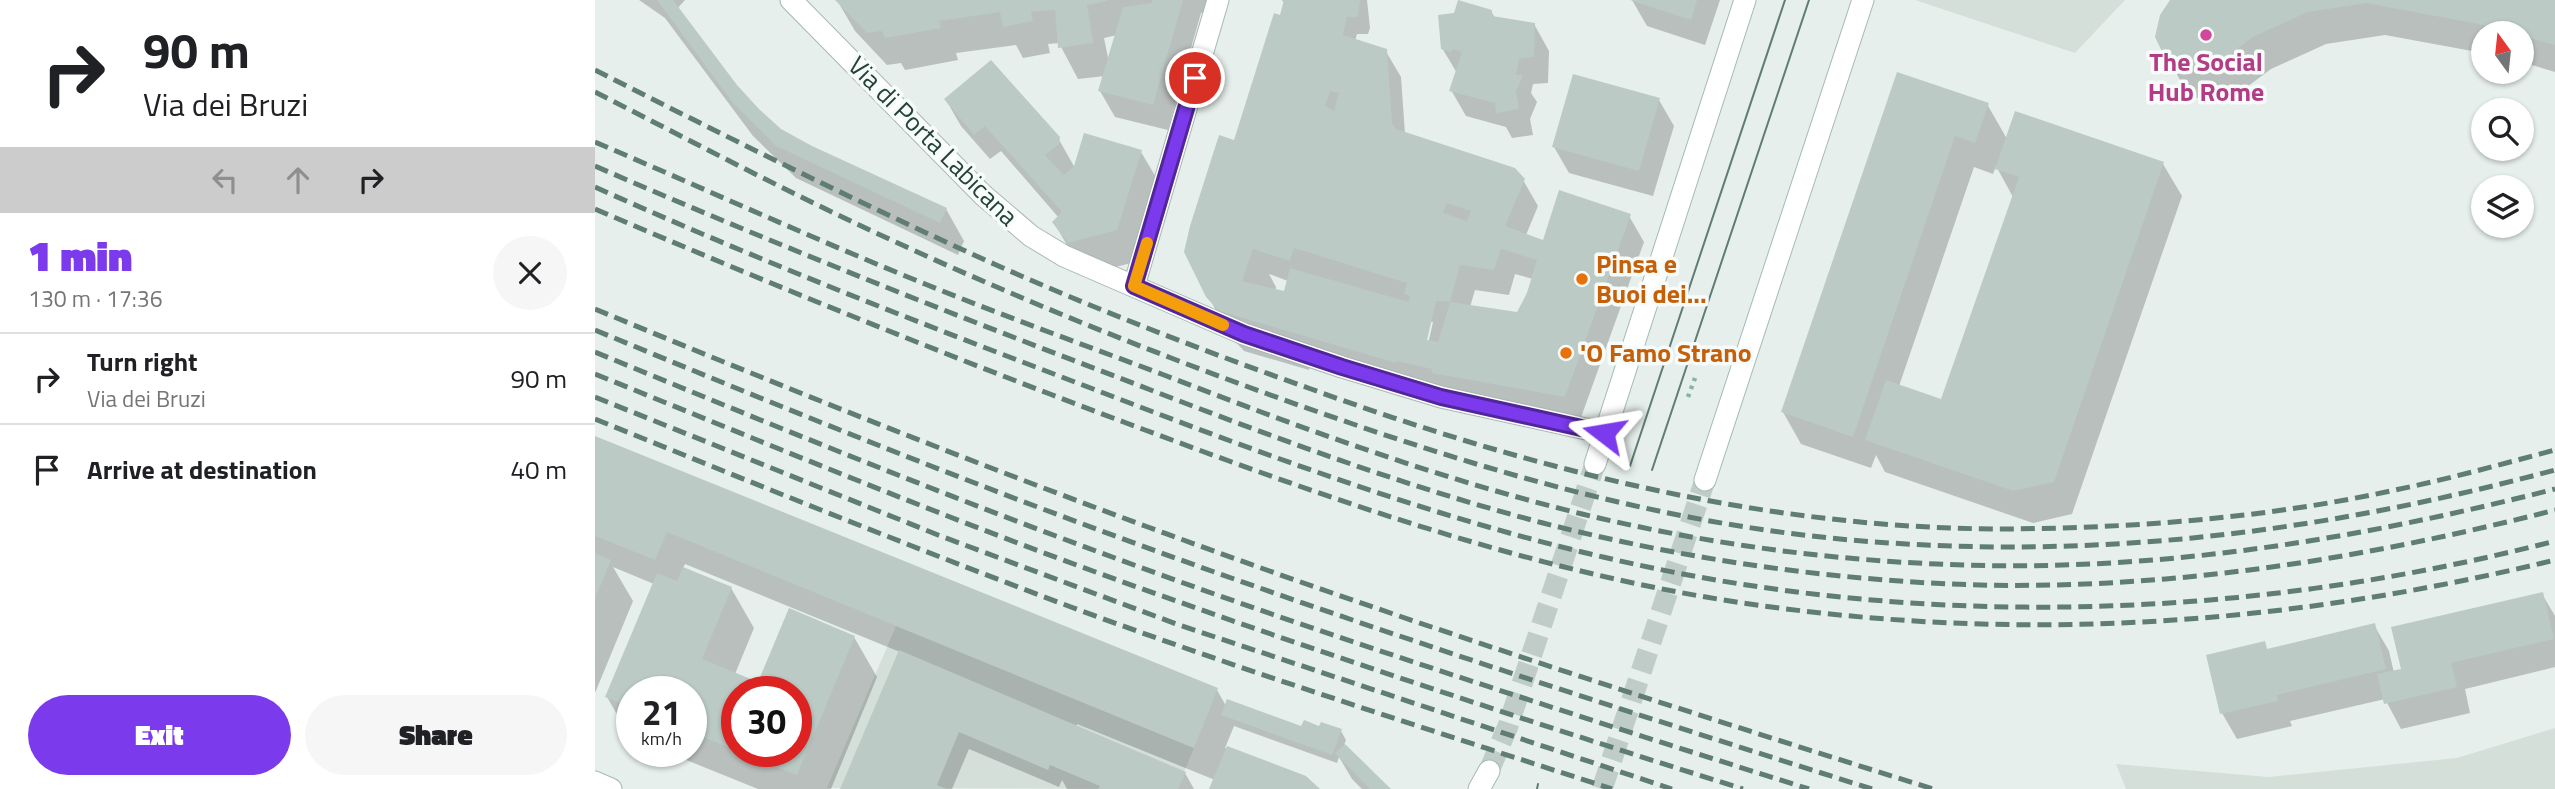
<!DOCTYPE html>
<html lang="en">
<head>
<meta charset="utf-8">
<style>
  body { margin:0; font-family:"Titillium Web",sans-serif; background:#f6f6f6; color:#202124; height:100vh; display:flex; flex-direction:column; font-size:26px; white-space:nowrap }
  * { box-sizing:border-box; margin:0 }
  p { font-size:23px; color:#757577 }
  .icon { flex:none; width:38px; height:38px; fill:none; stroke:currentColor; stroke-width:2; stroke-linecap:round; stroke-linejoin:round }
  .map { position:relative; flex:1; overflow:hidden }
  .details { display:flex; flex-direction:column; background:#fff; width:595px }
  .details>* { flex:none }
  .banner { background:#fff; color:#202124; overflow:hidden }
  .needle { width:46px; rotate:345deg }
  .controls { position:absolute; left:1876px; top:21px; display:grid; gap:14px }
  .controls a { display:grid; place-items:center; width:63px; height:63px; border-radius:50%; background:#fff; box-shadow:0 2px 5px #0004; font-size:35px }
  .speed { position:absolute; left:21px; top:676px; display:flex; gap:14px; font-size:35px; font-weight:700; text-align:center }
  .speed>* { display:grid; place-content:center; width:91px; height:91px; border-radius:50%; background:#fff; box-shadow:0 2px 5px #0004; line-height:1 }
  .speed small { font-size:18px; font-weight:400 }
  .speed .limit { border:10px solid #d22; background:#fff; color:#111 }
  .pin { position:absolute; display:grid; place-items:center; width:60px; height:60px; color:#fff; margin:-30px; border:4px solid #fff; border-radius:50%; box-shadow:0 2px 7px #0007 }
  .me { position:absolute; width:77px; margin:-38px; rotate:284deg; stroke-linejoin:round; filter:drop-shadow(0 0 5px #0008) }
  .turn { display:flex; align-items:center; gap:24px; height:147px; padding:0 28px; font-size:32px }
  .turn .icon { width:91px; height:91px; stroke-width:2.5 }
  .turn b { display:block; font-size:49px; line-height:60px }
  .lanes { display:flex; align-items:center; height:66px; padding:0 28px; background:#0003; justify-content:center; gap:35px; direction:ltr }
  .lanes .off { opacity:.35 }
  .round { display:grid; place-items:center; flex:none; width:74px; height:74px; border-radius:37px; background:#f6f6f6 }
  .summary { display:flex; align-items:center; justify-content:space-between; height:119px; padding:0 28px }
  h1 { font-size:42px; font-weight:800; line-height:52px; color:#7c3aed }
  .cta { display:flex; gap:14px; margin-top:auto; padding:14px 28px }
  .cta a { flex:1; height:80px; border-radius:42px; background:#7c3aed; color:#fff; font-size:28px; font-weight:800; line-height:80px; text-align:center }
  .cta a+a { background:#f6f6f6; color:#202124 }
  ul { padding:0; list-style:none }
  li { display:flex; align-items:center; gap:21px; height:91px; padding:0 28px; border-top:2px solid #e0e0e0 }
  li div { flex:1 }
  li b { display:block; font-size:26px }
  li em { font-style:normal }
  main { display:flex; flex:1; min-height:0 }
  .map>svg:first-child { display:block }
</style>
</head>
<body>
<main>
<section class="details">
<div class="banner">
<div class="turn"><svg class="icon" aria-label="right" viewBox="0 0 24 24"><path d="M7 20v-9h11M14 6l5 5-5 5"/></svg><div><b>90 m</b>Via dei Bruzi</div></div>
<div class="lanes"><svg class="icon off" aria-label="left" viewBox="0 0 24 24"><path d="M17 20v-9H6M10 6l-5 5 5 5"/></svg><svg class="icon off" aria-label="ahead" viewBox="0 0 24 24"><path d="M12 20V5M6 11l6-6 6 6"/></svg><svg class="icon" aria-label="right" viewBox="0 0 24 24"><path d="M7 20v-9h11M14 6l5 5-5 5"/></svg></div>
</div>
<div class="summary"><div><h1>1 min</h1><p>130 m · 17:36</p></div><a class="round"><svg class="icon" aria-label="close" viewBox="0 0 24 24"><path d="M6 6l12 12M18 6L6 18"/></svg></a></div>
<ul>
<li><svg class="icon" aria-label="right" viewBox="0 0 24 24"><path d="M7 20v-9h11M14 6l5 5-5 5"/></svg><div><b>Turn right</b><p>Via dei Bruzi</p></div><em>90 m</em></li>
<li><svg class="icon" aria-label="arrive" viewBox="0 0 24 24"><path d="M6 21V4h12l-3 4 3 4H6"/></svg><div><b>Arrive at destination</b></div><em>40 m</em></li>
</ul>
<div class="cta"><a>Exit</a><a>Share</a></div>
</section>
<div class="map">
<svg width="1960" height="789" viewBox="0 0 1960 789">
  <rect width="100%" height="100%" fill="#e6efeb"/>
  <g fill="#d4dfda">
    <polygon points="1320,0 1530,0 1480,53"/>
    <polygon points="301,626 599,748 582,789 232,788"/>
    <polygon points="1960,728 1960,789 1531,789 1521,764 1673,777 1862,758"/>
  </g>
  <g fill="#0003" fill-rule="evenodd">
    <polygon points="44,0 90,0 82,9 119,59 162,110 185,131 216,147 351,209 369,241 363,255 201,178 158,136 70,18"/>
    <path d="M242,0H616L612,12L606,13L573,130L520,117L505,91L510,76L483,79L464,43L453,44L455,53L428,58L421,45L361,53L363,60L310,70L306,63L292,65L260,31ZM522,35L514,63L509,38Z"/>
    <path d="M687,0H772L775,28L773,34H762L760,41L790,50L806,77L810,134L928,180L943,206L931,235L949,242L1034,216L1049,242L984,423L854,398L847,386L718,353L714,370L649,351L636,337L613,296L640,142L688,18L690,4ZM674,274L693,281L690,293L680,291L681,287ZM920,274L938,279L923,314L875,307L880,290L914,295ZM834,322H838L832,349L829,348Z"/>
    <polygon points="1037,0 1125,0 1110,45 1052,26"/>
    <polygon points="1577,0 1960,0 1960,72 1927,62 1927,33 1888,33 1888,53 1790,35 1731,44 1676,69 1633,101 1608,101 1592,92 1573,59"/>
    <polygon points="896,11 900,18 939,24 954,51 953,83 938,84 936,93 942,102 935,119 938,135 917,138 911,127 871,116 856,90 862,73 847,48"/>
    <path d="M1303,74L1392,104L1412,139L1568,164L1587,196L1477,514L1438,523L1290,472L1281,455L1276,468L1206,444L1188,412ZM1401,166L1418,197L1347,401L1304,386L1379,167L1398,174Z"/>
    <polygon points="351,100 463,138 480,168 546,152 565,184 540,262 493,274 478,255 459,223 464,218 406,151 395,159 366,126"/>
    <polygon points="1064,100 1079,126 1058,196 974,173 959,147"/>
    <path d="M0,438L622,690L631,706L707,729L746,731L751,740L749,745L795,789H767L757,779L744,757L742,763L639,726L630,748L710,777L722,789H616L620,780L482,724L481,727L590,773L599,789H472L467,780L464,787L374,749L357,789H247L305,652L90,564L88,568L136,588L159,628L140,674L164,684L259,637L282,677L236,789H163L69,751H96V691H37L35,737L12,697L59,584L18,567L38,601L0,693ZM142,691H201V751H142Z"/>
    <polygon points="1947,594 1960,616 1960,667 1870,689 1875,713 1806,729 1790,699 1695,721 1697,726 1642,739 1627,713 1669,643 1673,651 1779,625 1794,651 1799,673 1808,671"/>
  </g>
  <g fill="#bbcac4" fill-rule="evenodd">
    <polygon points="62,0 78,0 142,85 164,109 186,129 217,146 352,208 345,223 181,146 138,103"/>
    <polygon points="240,0 512,0 512,1 492,5 498,43 463,48 460,10 436,12 438,21 408,27 405,12 344,21 346,28 290,38 287,31 272,33"/>
    <polygon points="557,0 588,0 558,105 503,91 528,7 557,3"/>
    <path d="M689,0H765L763,17H752L748,35L792,49L797,123L801,129L920,168L930,179L910,226L948,240L964,190L1036,214L970,397L837,373V369L802,361L801,363L624,311L611,297L589,252L595,226L624,135L639,140L679,13L685,15ZM735,91L744,93L739,111L730,106ZM852,203L876,211L872,221L848,213ZM699,248L812,283L809,294L815,296L814,302L695,268L689,291L647,281L658,249L695,261ZM906,249L942,260L932,293L922,312L855,302L843,342L832,340L841,301L855,302L865,265L899,270Z"/>
    <polygon points="863,0 897,10 897,16 940,23 939,57 924,59 921,75 928,75 921,92 924,109 901,113 900,103 854,91 867,52 858,49 856,52 846,49 843,15 859,13"/>
    <polygon points="1035,0 1102,0 1096,20"/>
    <polygon points="1575,0 1960,0 1960,45 1927,36 1927,33 1917,33 1889,25 1771,3 1713,12 1658,37 1615,69 1589,70 1571,60 1560,37 1565,15"/>
    <polygon points="396,60 465,137 464,144 450,155 469,175 479,166 489,133 547,150 522,230 473,243 457,222 467,212 390,126 379,135 349,99"/>
    <polygon points="1302,72 1394,103 1380,143 1360,136 1258,437 1186,412"/>
    <polygon points="978,74 1065,98 1044,171 957,147"/>
    <polygon points="1420,111 1569,162 1459,482 1418,491 1270,440 1291,380 1346,399 1424,177 1400,169"/>
    <polygon points="0,436 623,688 599,748 72,532 60,560 0,536"/>
    <polygon points="0,553 16,560 0,599"/>
    <polygon points="88,567 137,587 107,659 163,682 194,608 260,636 202,775 142,751 201,751 201,691 142,691 142,751 96,732 96,691 37,691 37,708 10,697 62,573 82,581"/>
    <polygon points="1948,592 1959,639 1856,663 1862,687 1789,704 1782,674 1806,669 1796,627"/>
    <polygon points="1780,623 1791,669 1682,695 1683,701 1625,714 1611,655 1670,641 1672,649"/>
    <polygon points="304,650 591,772 583,789 503,789 505,786 455,765 453,770 364,732 342,785 351,789 245,789"/>
    <polygon points="632,699 706,726 709,720 724,726 726,722 747,729 737,755 626,715"/>
    <polygon points="750,744 796,789 775,789 740,753"/>
    <polygon points="632,746 711,776 725,789 614,789"/>
  </g>
  <g fill="none" stroke-linecap="round" stroke-linejoin="round">
    <g stroke="#bfccc8" stroke-width="21" stroke-dasharray="21 10" stroke-linecap="butt">
      <polyline points="894,771 913,726 1000,464"/>
      <polyline points="1007,789 1110,480"/>
    </g>
    <defs>
      <g id="minor">
        <polyline points="196,0 388,195 436,236 469,256 649,334 747,367 846,397 1009,433"/>
        <polyline points="539,286 623,0"/>
      </g>
      <g id="secondary">
        <polyline points="1000,464 1150,0"/>
        <polyline points="1110,480 1268,0"/>
        <polyline points="0,782 16,789"/>
        <polyline points="884,789 894,771"/>
      </g>
    </defs>
    <use href="#minor" stroke="#a8b8b2" stroke-width="23"/>
    <use href="#secondary" stroke="#a4bbb3" stroke-width="23"/>
    <polyline stroke="#86b3a5" stroke-width="4.5" stroke-dasharray="3.5 5" stroke-linecap="butt" points="1093,397 1100,378"/>
    <use href="#minor" stroke="#fff" stroke-width="21"/>
    <use href="#secondary" stroke="#fff" stroke-width="21"/>
    <g stroke="#5f7d75" stroke-width="2">
      <polyline points="1035,466 1190,0"/>
      <polyline points="1057,470 1214,0"/>
      <polyline points="942,789 943,784"/>
    </g>
    <g stroke="#5f7d75" stroke-width="5" stroke-dasharray="14 7" stroke-linecap="butt">
      <path d="M0,70C132,137 264,203 399,264C502,310 609,351 716,389C939,470 1171,529 1410,529C1540,528 1672,518 1800,490C1854,479 1907,464 1960,450"/>
      <path d="M0,92C61,123 122,155 184,186C368,278 560,356 755,423C914,478 1077,523 1245,539C1491,562 1722,534 1960,470"/>
      <path d="M0,142C110,189 219,239 330,284C409,316 489,345 569,375C706,428 844,479 987,514C1103,542 1223,559 1342,564C1553,574 1756,541 1960,489"/>
      <path d="M0,166C172,241 346,310 522,377C662,431 803,485 948,523C1061,552 1175,571 1291,580C1517,599 1742,566 1960,510"/>
      <path d="M0,187C162,260 327,324 493,387C662,452 832,516 1008,557C1321,631 1650,621 1960,541"/>
      <path d="M0,209C182,287 365,361 550,430C751,505 955,577 1169,606C1438,643 1697,624 1960,560"/>
      <path d="M0,309C231,405 464,497 700,580C911,654 1125,722 1338,789"/>
      <path d="M0,330C212,418 426,504 642,580C852,654 1065,722 1277,789"/>
      <path d="M0,352C220,443 440,532 665,610C847,673 1030,731 1214,789"/>
      <path d="M0,374C180,447 360,522 542,587C743,659 945,725 1148,789"/>
      <polyline points="0,397 343,535 584,625 1077,789"/>
      <path d="M0,419C158,483 316,547 476,607C654,673 836,730 1017,789"/>
    </g>
  </g>
  <g fill="none" stroke-linecap="round" stroke-linejoin="round">
    <defs>
      <polyline id="route" points="600,78 539,286 649,334 747,367 846,397 1009,433"/>
    </defs>
    <use href="#route" stroke="#51269a" stroke-width="18"/>
    <use href="#route" stroke="#7c3aed" stroke-width="12"/>
    <polyline stroke="#f59e0b" stroke-width="12" points="552,243 539,286 628,325"/>
  </g>
  <circle fill="#d1479c" stroke="#f7fbf9" stroke-width="2.5" cx="1611" cy="35" r="7"/>
  <g fill="#e8710a" stroke="#f7fbf9" stroke-width="2.5">
    <circle cx="987" cy="279" r="7"/>
    <circle cx="971" cy="353" r="7"/>
  </g>
  <g text-anchor="middle" stroke-width="7" stroke-linejoin="round" paint-order="stroke">
    <g font-size="26" font-weight="bold" fill="#b23c85" stroke="#f7fbf9">
      <text x="1611" y="71">The Social<tspan x="1611" dy="30">Hub Rome</tspan></text>
    </g>
    <g font-size="26" fill="#24423a" stroke="#f7fbf9">
      <text transform="translate(338 141) rotate(45)" y="9">Via di Porta Labicana</text>
    </g>
    <g font-size="26" font-weight="bold" fill="#c56008" stroke="#f7fbf9" text-anchor="start">
      <text x="1001" y="273">Pinsa e<tspan x="1001" dy="30">Buoi dei...</tspan></text>
      <text x="985" y="362">'O Famo Strano</text>
    </g>
  </g>
</svg>
<div class="controls">
<a><svg class="needle" viewBox="-14 -14 28 28"><path d="M0-13l5 13h-10z" fill="#e53935"/><path d="M0 13l5-13h-10z" fill="#757577"/></svg></a>
<a><svg class="icon" aria-label="search" viewBox="0 0 24 24"><circle cx="10" cy="10" r="6"/><path d="M15 15l6 6"/></svg></a>
<a><svg class="icon" aria-label="layers" viewBox="0 0 24 24"><path d="M12 4l9 5-9 5-9-5zM3 14l9 5 9-5"/></svg></a>
</div>
<div class="speed"><div>21<small>km/h</small></div><div class="limit">30</div></div>
<div class="pin" style="left:600px;top:78px;background:#d93025"><svg class="icon" aria-label="arrive" viewBox="0 0 24 24"><path d="M6 21V4h12l-3 4 3 4H6"/></svg></div>
<svg class="me" style="left:1009px;top:433px" viewBox="-20 -20 40 40"><path d="M0-17L14 15 0 8-14 15z" fill="#7c3aed" stroke="#fff" stroke-width="4"/></svg>
</div>
</main>
</body>
</html>
